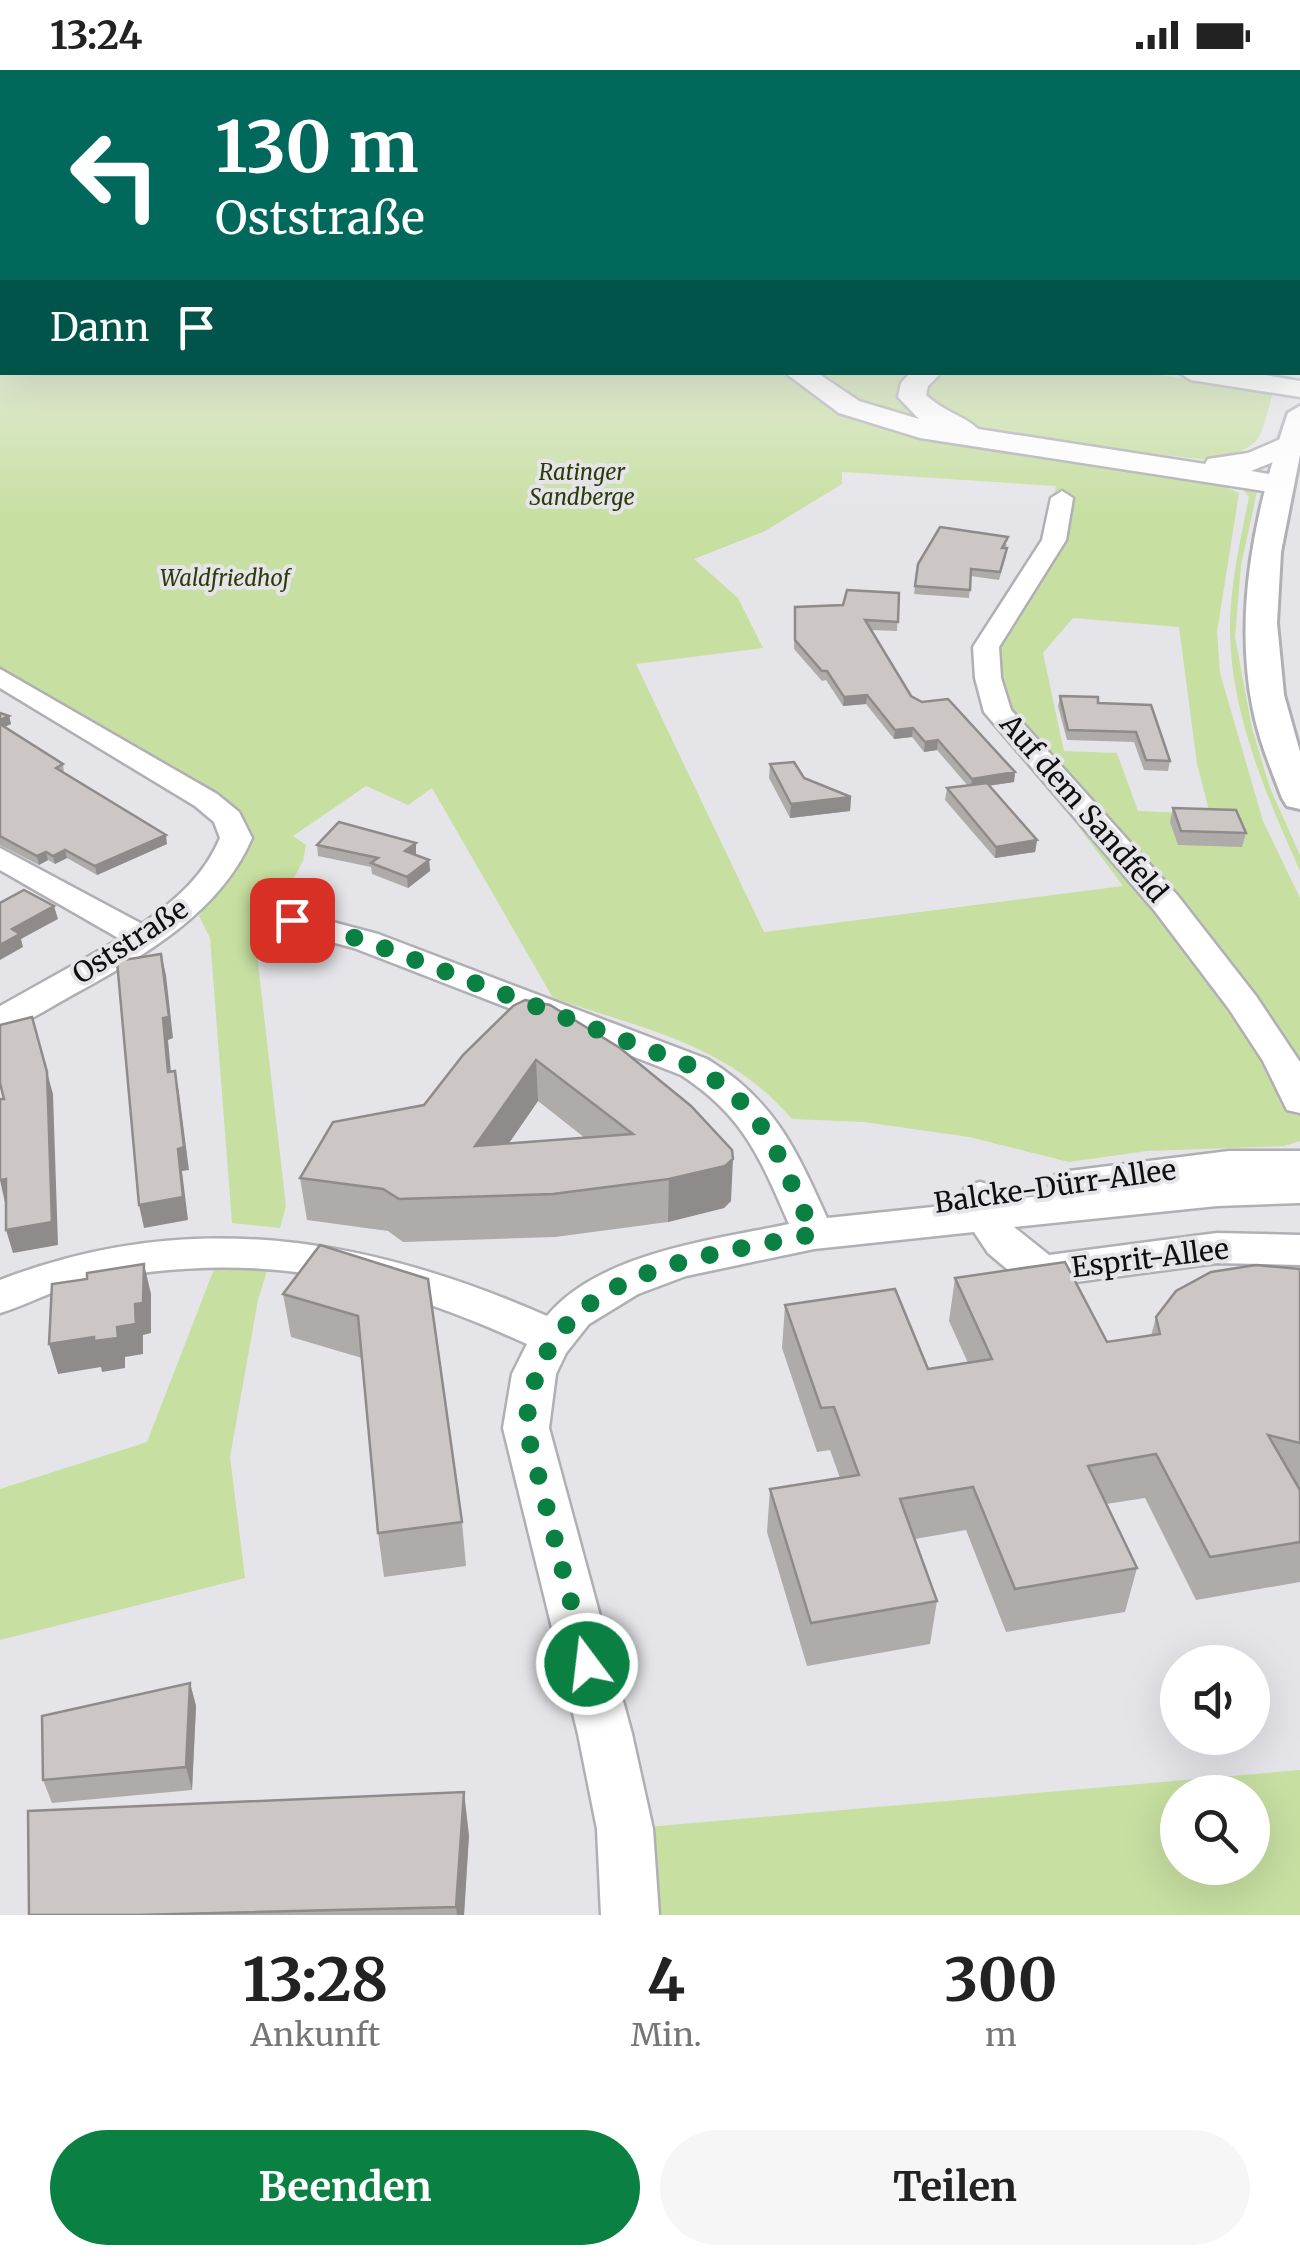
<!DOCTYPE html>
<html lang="de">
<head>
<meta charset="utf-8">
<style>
  body { margin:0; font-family:Merriweather,serif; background:#f6f6f6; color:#222; height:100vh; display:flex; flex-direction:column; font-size:38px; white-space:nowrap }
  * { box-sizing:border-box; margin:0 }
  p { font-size:32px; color:#767676 }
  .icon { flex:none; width:55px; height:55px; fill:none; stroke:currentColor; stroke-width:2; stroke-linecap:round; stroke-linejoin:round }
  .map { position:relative; height:1845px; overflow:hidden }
  .details { display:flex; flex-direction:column; background:#fff; flex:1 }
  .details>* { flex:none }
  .guide { position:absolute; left:0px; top:0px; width:1300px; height:305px; box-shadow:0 10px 40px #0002; background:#00695c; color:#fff; overflow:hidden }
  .buttons { position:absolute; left:1160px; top:1575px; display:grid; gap:20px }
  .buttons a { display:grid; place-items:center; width:110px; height:110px; border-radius:50%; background:#fff; box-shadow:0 10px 40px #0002; font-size:50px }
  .pin { position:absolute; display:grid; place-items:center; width:85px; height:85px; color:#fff; margin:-42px; border-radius:20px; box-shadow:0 5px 15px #0006 }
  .me { position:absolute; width:110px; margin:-55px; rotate:345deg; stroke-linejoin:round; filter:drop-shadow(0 0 8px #0008) }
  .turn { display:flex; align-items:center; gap:35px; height:210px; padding:0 50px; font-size:45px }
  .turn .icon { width:130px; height:130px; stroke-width:2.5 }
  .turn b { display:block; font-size:70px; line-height:85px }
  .then { display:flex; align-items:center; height:95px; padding:0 50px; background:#0003; gap:20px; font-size:38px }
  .eta { display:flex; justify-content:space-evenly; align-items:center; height:170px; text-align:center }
  .eta b { font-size:60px; font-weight:700; line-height:70px }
  .primary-button { display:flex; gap:20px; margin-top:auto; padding:20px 50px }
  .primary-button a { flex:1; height:115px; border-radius:60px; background:#0b8043; color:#fff; font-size:40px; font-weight:700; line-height:115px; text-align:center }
  .primary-button a+a { background:#f6f6f6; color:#222 }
  .status { display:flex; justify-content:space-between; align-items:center; height:70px; padding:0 50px; background:#fff; direction:ltr }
  .status svg { height:28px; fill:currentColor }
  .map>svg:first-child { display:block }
</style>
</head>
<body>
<div class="status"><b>13:24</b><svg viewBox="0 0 49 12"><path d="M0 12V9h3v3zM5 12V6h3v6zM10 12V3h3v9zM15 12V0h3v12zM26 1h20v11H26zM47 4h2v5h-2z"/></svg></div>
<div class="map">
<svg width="1300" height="1845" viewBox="0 0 1300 1845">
  <rect width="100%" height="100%" fill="#e5e5e9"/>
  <g fill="#c7dfa1" fill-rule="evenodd">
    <path d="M0,201L2,302L782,303L831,335L1199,405L1239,423L1217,562L1220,603L1263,751L1300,828V1071L1284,1076L1147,1081L1069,1092L969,1067L864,1052L792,1049C728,974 643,959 553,928L432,718L408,735L366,716L293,766L306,775L303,791L256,876L286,1136L280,1158L232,1153L210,868L199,846L248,780L236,768L233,758L0,607ZM842,402L1056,416L1045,471L977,610L987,644L1046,713L1123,816L764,862L636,594L763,578L738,528L694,489L765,461L842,414ZM1073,548L1179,557L1197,694L1210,744L1138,741L1117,683L1064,681L1043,583Z"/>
    <path d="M940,302H1140L1273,322C1258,374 1266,373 1214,391L985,363L925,336L921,317Z"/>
    <polygon points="803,303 920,303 911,309 935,354 890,348"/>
    <path d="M1240,416H1251L1257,422L1241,495L1235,567L1252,658L1270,718L1300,785V801C1263,718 1223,626 1231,534C1234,497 1242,462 1249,427Z"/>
    <polygon points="216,1194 269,1194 258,1230 230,1387 245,1508 0,1570 0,1419 147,1372"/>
    <path d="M1300,1700V1845H630L625,1759ZM1178,1722H1252V1798H1178Z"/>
  </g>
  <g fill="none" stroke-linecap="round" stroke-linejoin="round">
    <defs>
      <g id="minor">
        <polygon points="1062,421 1073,428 1066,470 999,577 1001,608 1011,640 1178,826 1256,926 1300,992 1300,1043 1287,1040 1263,991 1229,939 1154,840 984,642 975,608 973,577 1042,470 1051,428"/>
        <path d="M0,599L217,724L239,742L252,768C219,845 140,888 69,927C47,939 24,955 0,961V936L120,869L0,800V778L142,854C176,830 204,806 220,768L214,752L195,736L0,618Z"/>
        <path d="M291,841L378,864L707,989C774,1030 796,1079 827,1148L962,1134L960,1126L966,1116L980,1112L994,1116L1001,1130L1055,1125L1049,1115L1055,1105L1069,1101L1229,1081H1300V1133L1217,1136L1014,1157L1049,1185L1217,1163L1300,1165V1195L1217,1193L1046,1216L1007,1199L988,1183L974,1162L814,1179L686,1206L638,1224L589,1254L566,1283L556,1304L549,1358L632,1664L653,1759L659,1845H601L597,1759L578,1664L503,1358L512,1304L527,1274C373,1204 248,1177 80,1214C52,1220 27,1235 0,1243V1210C188,1137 367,1167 547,1246C599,1183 713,1170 789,1154C760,1088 744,1046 681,1005L354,878L279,858L274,851L279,844Z"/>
      </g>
      <g id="major">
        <rect x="1298" y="236" width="2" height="13"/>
        <path d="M1300,336V385L1281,482L1277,553L1284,625L1300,682V739L1287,736L1282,728C1271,699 1259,670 1253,640C1233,540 1256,437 1288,343Z"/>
      </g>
      <g id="highway">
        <polygon points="0,190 2,191 2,205 0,204"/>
        <path d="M784,302H816L859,331L919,349L898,327L901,313L911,302H942L928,316L926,325C944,342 965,346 978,359L1205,394L1208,389L1248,383L1290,365L1300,368V381L1251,401L1288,407L1293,414L1288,421L1277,423L920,368L839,343Z"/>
        <polygon points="1178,302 1247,302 1300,311 1300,327 1191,310"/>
      </g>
    </defs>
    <use href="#minor" stroke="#b0afb4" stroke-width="5"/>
    <use href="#major" stroke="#b0afb4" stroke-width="6"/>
    <use href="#highway" stroke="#b0afb4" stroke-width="5"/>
    <use href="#minor" fill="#fff" fill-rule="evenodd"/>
    <use href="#major" fill="#fff" fill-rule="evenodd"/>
    <use href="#highway" fill="#fff" fill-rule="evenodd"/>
  </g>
  <g fill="#afaba9" fill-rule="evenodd">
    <polygon points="1007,474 1005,478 1006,486 999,510 971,506 969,528 914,524 918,494"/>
    <polygon points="899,523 897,561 871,560 911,626 1015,702 1014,712 989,716 1037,770 1035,782 995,788 945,730 947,718 968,716 937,680 924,682 912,667 894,669 866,634 843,636 826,610 822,611 794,579 795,537 843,535"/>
    <polygon points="1060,626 1098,633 1151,635 1170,691 1168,701 1144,700 1134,672 1067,670 1058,636"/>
    <polygon points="0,643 9,646 11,654 5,657 63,694 64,703 167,774 97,805 67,788 55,794 48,790 39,795 0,775"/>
    <polygon points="770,694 851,727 850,741 790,748 769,708"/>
    <polygon points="1173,738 1246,763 1242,777 1178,775 1170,752"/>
    <polygon points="416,773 416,784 415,785 429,790 430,801 408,818 372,804 371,797 318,786 317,775"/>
    <path d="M513,936L731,1131L724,1138L668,1152L555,1167L403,1172L388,1161L307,1150L300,1108L424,1035ZM538,1031L585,1068L509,1073Z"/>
    <polygon points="1300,1199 1300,1512 1196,1530 1145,1428 1106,1434 1137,1498 1125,1542 1006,1562 966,1460 915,1469 937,1531 930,1574 807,1596 767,1462 770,1419 840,1408 830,1380 817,1382 782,1278 785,1235 928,1299 968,1293 949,1251 955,1208 1107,1272 1151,1266 1156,1247"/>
    <polygon points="428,1209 462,1452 466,1496 384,1507 378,1463 362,1288 291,1267 283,1224"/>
    <polygon points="190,1613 196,1636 192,1720 52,1733 43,1710"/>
    <polygon points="469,1765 464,1845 29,1845"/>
  </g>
  <g fill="#8f8b8a">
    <polygon points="867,625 866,634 843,636 844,627"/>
    <polygon points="9,646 11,654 0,659 0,650"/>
    <polygon points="913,658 912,667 894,669 895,660"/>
    <polygon points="938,670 937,680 924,682 925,672"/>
    <polygon points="1015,702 1014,712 971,718 972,709"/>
    <polygon points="851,727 850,741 790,748 791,734"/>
    <polygon points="166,765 167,774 97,805 95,796"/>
    <polygon points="1037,770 1035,782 995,788 996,777"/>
    <polygon points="416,773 416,784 406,792 405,781"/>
    <polygon points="65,780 67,788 55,794 53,786"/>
    <polygon points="46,782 48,790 39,795 37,786"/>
    <polygon points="429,790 430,801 408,818 407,807"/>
    <polygon points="54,836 58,849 21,869 23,877 0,890 0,875 12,859"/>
    <polygon points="161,884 166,905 173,968 168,970 173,1024 168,1002 163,948"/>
    <polygon points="536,990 538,1031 478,1118 475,1076"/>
    <polygon points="175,1001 179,1023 189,1100 182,1101 188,1150 144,1158 139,1135 178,1079"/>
    <polygon points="47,1002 53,1024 58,1175 13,1183 6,1160"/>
    <polygon points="733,1089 731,1131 724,1138 668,1152 669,1109"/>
    <polygon points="6,1109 5,1133 0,1110"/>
    <polygon points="144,1194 151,1224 151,1263 143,1265 143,1284 125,1287 125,1298 102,1302 101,1297 58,1304 49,1274 94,1267 117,1257 135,1234"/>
    <polygon points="190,1613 196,1636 192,1720 186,1697"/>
    <polygon points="464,1722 469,1765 464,1845 457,1845 456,1837"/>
  </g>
  <g fill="#ccc7c5" stroke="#8f8b8a" stroke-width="2.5" fill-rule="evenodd">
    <polygon points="940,457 1008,467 1002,478 1007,478 1000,502 971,499 970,520 915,516 918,494"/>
    <polygon points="847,520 899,523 898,552 865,550 911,626 922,632 948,629 1015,702 972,709 938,670 925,672 913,658 895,660 867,625 844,627 827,601 822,601 795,570 795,537 843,535"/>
    <polygon points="1060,626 1098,627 1098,633 1151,635 1170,691 1146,690 1136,662 1068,660"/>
    <polygon points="0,643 9,646 0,650"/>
    <polygon points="0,654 63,694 56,698 166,765 95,796 65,780 53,786 46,782 37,786 0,766"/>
    <polygon points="794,692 804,708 851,727 791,734 770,694"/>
    <polygon points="987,713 1037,770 996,777 947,718"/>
    <polygon points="1173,738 1236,740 1246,763 1181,761"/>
    <polygon points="339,752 416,773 405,781 429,790 407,807 371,793 378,788 317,775"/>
    <polygon points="24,820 54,836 12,859 20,864 0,875 0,833"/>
    <polygon points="161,884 169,947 163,948 168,1002 175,1001 184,1077 178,1079 183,1127 139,1135 117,891"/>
    <path d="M525,930L550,935L620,978L691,1036L732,1080L733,1089L725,1096L669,1109L553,1124L399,1129L383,1119L300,1108L333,1052L424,1035L463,985L513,936ZM536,990L633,1064L475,1076Z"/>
    <polygon points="32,947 47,1002 52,1152 6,1160 6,1109 0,1110 0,1029 4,1029 0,1013 0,955"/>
    <polygon points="320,1175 428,1209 462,1452 378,1463 358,1246 283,1224"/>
    <polygon points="1065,1192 1107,1272 1160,1264 1156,1247 1176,1221 1211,1202 1256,1195 1300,1199 1300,1373 1268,1365 1300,1420 1300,1472 1210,1487 1156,1384 1088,1396 1137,1498 1015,1519 973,1417 900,1429 937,1531 811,1553 770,1419 859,1405 834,1337 821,1338 785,1235 895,1219 928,1299 992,1289 955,1208"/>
    <polygon points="144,1194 143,1233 135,1234 136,1254 117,1257 118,1268 94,1271 94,1267 49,1274 52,1214 87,1209 87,1203"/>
    <polygon points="190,1613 186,1697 43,1710 42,1646"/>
    <polygon points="464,1722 456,1837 136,1845 29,1845 28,1741"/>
  </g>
  <linearGradient id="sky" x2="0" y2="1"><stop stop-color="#79b6e6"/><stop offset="0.42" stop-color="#f3f3f5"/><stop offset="1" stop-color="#f3f3f5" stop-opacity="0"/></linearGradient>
  <rect width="1300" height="448" fill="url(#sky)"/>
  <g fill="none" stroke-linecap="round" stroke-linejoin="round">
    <path stroke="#0b8043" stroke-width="18" stroke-dasharray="0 32.4" d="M292,850L366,871L694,997C768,1038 780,1091 814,1164C689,1190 538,1200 526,1358L587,1594"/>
  </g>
  <g text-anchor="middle" stroke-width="8" stroke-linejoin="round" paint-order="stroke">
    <g font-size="22" font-style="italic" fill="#2b3b09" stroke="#e5e5e9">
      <text x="582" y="410">Ratinger<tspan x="582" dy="25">Sandberge</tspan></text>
      <text x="225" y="516">Waldfriedhof</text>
    </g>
    <g font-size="28" fill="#0f0f10" stroke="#e5e5e9">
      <text transform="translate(1084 738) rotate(49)" y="10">Auf dem Sandfeld</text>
      <text transform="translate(130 871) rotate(-33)" y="10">Oststraße</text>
      <text transform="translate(1055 1116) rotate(-8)" y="10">Balcke-Dürr-Allee</text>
      <text transform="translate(1150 1188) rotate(-7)" y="10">Esprit-Allee</text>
    </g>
  </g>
</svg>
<div class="buttons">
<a><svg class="icon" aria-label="sound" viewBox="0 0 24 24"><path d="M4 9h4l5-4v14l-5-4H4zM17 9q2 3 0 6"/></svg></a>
<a><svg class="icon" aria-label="search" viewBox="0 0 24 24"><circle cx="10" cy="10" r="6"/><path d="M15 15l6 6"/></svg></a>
</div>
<div class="pin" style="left:292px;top:850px;background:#d93025"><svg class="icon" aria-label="arrive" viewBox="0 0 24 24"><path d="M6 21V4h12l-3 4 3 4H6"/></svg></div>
<svg class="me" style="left:587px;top:1594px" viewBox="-20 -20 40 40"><circle r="17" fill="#0b8043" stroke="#fff" stroke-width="3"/><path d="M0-11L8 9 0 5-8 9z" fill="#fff"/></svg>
<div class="guide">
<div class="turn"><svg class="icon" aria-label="left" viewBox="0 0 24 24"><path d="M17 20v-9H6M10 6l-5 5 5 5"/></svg><div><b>130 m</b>Oststraße</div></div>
<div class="then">Dann<svg class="icon" aria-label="arrive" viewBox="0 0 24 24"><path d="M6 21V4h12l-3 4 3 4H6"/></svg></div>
</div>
</div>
<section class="details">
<div class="eta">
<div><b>13:28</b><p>Ankunft</p></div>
<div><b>4</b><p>Min.</p></div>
<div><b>300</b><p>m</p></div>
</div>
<div class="primary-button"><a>Beenden</a><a>Teilen</a></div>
</section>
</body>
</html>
